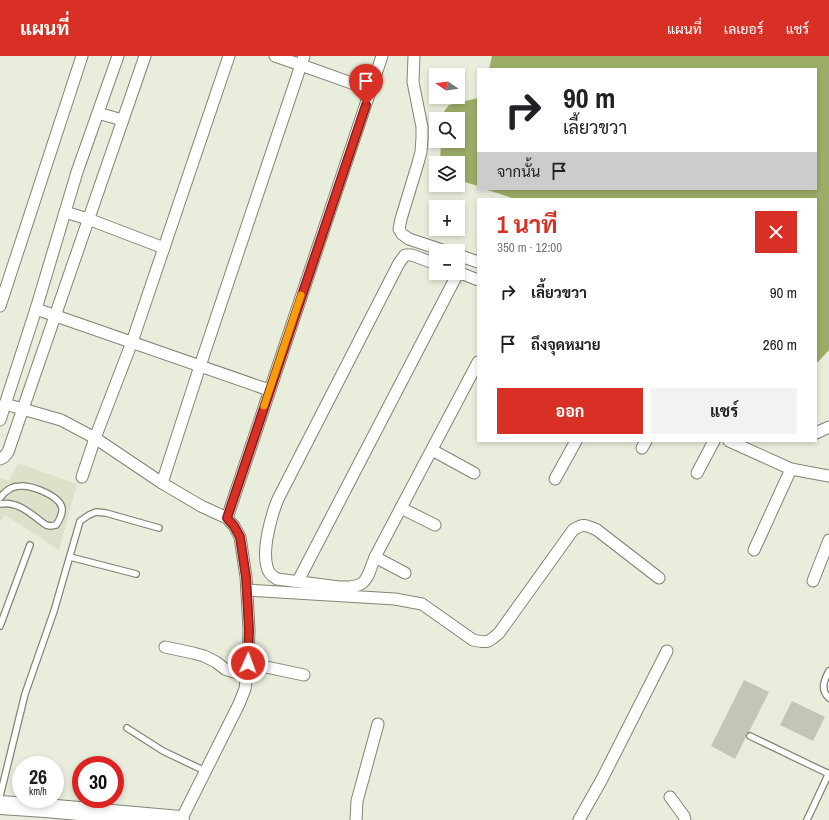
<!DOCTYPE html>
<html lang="th">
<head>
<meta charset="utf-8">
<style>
  body { margin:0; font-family:"Archivo Narrow",Sarabun,sans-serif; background:#f2f2f2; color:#202124; height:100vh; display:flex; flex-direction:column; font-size:15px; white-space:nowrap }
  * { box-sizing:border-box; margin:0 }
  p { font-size:13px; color:#757577 }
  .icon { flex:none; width:22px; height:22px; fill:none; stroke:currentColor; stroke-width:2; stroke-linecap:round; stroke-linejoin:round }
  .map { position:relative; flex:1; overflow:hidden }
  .side { position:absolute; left:477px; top:142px; width:340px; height:244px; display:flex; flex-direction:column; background:#fff; border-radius:0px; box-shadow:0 2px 6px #0003 }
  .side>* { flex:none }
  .top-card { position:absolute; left:477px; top:12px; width:340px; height:122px; border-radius:0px; box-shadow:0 2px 6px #0003; background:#fff; color:#202124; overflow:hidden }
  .needle { width:26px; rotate:283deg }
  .fabs { position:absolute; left:429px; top:12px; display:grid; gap:8px }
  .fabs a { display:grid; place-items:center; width:36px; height:36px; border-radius:0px; background:#fff; box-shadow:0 2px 6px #0003; font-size:20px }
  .speed { position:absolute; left:12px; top:700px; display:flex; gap:8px; font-size:20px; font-weight:700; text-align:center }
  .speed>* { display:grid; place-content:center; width:52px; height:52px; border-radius:50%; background:#fff; box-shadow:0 2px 6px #0003; line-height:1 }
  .speed small { font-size:10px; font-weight:400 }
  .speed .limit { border:6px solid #d22; background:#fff; color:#111 }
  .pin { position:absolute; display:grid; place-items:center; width:34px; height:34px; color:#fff; margin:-41px -17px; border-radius:50% 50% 50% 0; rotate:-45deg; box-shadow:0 0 4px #0007 }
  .pin .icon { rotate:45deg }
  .me { position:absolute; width:44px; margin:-22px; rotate:2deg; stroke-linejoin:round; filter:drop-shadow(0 0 3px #0008) }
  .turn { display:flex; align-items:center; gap:14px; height:84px; padding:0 20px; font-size:18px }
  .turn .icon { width:52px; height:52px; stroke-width:2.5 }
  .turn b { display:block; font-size:28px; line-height:34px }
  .then { display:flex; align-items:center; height:38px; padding:0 20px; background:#0003; gap:8px; font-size:15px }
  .round { display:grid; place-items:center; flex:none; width:42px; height:42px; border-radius:0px; background:#f2f2f2 }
  .headline { display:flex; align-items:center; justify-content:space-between; height:68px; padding:0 20px }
  h1 { font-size:24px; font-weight:700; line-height:30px; color:#d93025 }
  .action { display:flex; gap:8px; margin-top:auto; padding:8px 20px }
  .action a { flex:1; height:46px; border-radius:0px; background:#d93025; color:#fff; font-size:16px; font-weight:700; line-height:46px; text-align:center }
  .action a+a { background:#f2f2f2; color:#202124 }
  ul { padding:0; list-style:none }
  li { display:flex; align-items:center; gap:12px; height:52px; padding:0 20px }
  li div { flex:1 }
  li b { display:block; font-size:15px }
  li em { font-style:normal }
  header { display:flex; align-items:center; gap:24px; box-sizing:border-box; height:56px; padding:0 20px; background:#d93025; color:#fff }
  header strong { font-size:19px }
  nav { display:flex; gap:22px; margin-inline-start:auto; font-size:14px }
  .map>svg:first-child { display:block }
</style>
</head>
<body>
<header>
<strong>แผนที่</strong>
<nav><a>แผนที่</a><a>เลเยอร์</a><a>แชร์</a></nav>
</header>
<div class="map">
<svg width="829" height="764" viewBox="0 0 829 764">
  <rect width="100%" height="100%" fill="#e9eedc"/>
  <polygon fill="#dbe2c9" points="18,407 77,428 59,494 5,459 0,465 0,422 9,425"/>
  <g fill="#9dad68">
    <polygon points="492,0 829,0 829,294 818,306 816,307 816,143 515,143 485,133 816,133 816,13 489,13"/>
    <polygon points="478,42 478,130 458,124 458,107 440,107 441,85 458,85 458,63 443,63 443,57 449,49"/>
  </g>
  <g fill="#c1c6b5">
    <polygon points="744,624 769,636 749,676 746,678 746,681 735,703 711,690"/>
    <polygon points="792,645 825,661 813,685 780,669"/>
  </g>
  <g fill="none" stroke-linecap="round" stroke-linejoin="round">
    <defs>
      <g id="lane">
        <path d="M0,442C5,435 12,430 20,430C32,429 60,440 62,452C63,457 59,465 56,469L50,470L46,469C33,460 18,444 0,448"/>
        <polyline points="70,501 136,518"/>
        <polyline points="0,570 30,489"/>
        <path d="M829,615C824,624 820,634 829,642"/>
        <polyline points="127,672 163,695 205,715"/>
        <polyline points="750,680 829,718"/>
        <polyline points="0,740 25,638 54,555 80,465 89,459 96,456 106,457 159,472"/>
        <polyline points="807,764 829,717"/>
      </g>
      <g id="street">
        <polyline points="275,0 301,9 371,34"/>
        <polyline points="414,0 413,26 422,71 422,82 421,96 418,107 401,163 399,173 402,178 409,183 445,195"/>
        <polyline points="98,57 122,64"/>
        <polyline points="65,156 88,163 164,192"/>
        <polyline points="458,199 478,206"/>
        <path d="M436,208L412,199H405L399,207L278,443C271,460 262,493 267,511C268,517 272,520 277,523L339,531C368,532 366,524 375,501L478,306"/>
        <polyline points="458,216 478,224"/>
        <polyline points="0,250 82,0"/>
        <polyline points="36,253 269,334"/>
        <polyline points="5,348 61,364 95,382 162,427 201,450 227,462 234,470 240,481 246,521 249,573 248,607 245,633 239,648 181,764"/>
        <polyline points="0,364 36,253 77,116 118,0"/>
        <polyline points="816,377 829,371"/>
        <polyline points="729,385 791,413 829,420"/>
        <polyline points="642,392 646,385"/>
        <polyline points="432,394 474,417"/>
        <polyline points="0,403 4,401 8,396 145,0"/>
        <polyline points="697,417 714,385"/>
        <polyline points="82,421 95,382 132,286 229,0"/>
        <polyline points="555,423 576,385"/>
        <polyline points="162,427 200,310 304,0"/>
        <polyline points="401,452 435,469"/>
        <polyline points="227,462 382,0"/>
        <polyline points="754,494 791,413"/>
        <polyline points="375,501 405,517"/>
        <polyline points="298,525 458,217"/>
        <polyline points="813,525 829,484"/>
        <path d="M247,534L395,543L422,548L473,584C487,587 488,587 499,577L573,474C583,467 586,469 597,474L659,522"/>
        <polyline points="165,591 193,597 204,600 216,606 225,613 246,620"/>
        <polyline points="248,607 304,619"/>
        <polyline points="670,741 684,760 685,764"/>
        <polyline points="356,764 357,745 378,668"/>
        <polyline points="579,764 602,723 667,595"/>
      </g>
      <polyline id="primary" points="0,749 45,752 180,764"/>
    </defs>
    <use href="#lane" stroke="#808574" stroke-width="8"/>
    <use href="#street" stroke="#808574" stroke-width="13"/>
    <use href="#primary" stroke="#808574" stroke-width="20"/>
    <use href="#lane" stroke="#fff" stroke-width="5.5"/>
    <use href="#street" stroke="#fff" stroke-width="11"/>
    <use href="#primary" stroke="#fff" stroke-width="18"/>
  </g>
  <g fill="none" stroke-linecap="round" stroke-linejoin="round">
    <defs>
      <polyline id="route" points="248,607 249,573 246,521 240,481 234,470 227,462 366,49"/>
    </defs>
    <use href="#route" stroke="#8d1f18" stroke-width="10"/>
    <use href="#route" stroke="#d93025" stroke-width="7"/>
    <polyline stroke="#f59e0b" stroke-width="7" points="264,350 301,239"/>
  </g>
</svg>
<div class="fabs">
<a><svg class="needle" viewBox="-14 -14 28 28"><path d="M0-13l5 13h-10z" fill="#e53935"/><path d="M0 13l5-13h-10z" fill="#757577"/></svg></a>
<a><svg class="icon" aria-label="search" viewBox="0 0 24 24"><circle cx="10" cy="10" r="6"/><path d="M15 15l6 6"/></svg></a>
<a><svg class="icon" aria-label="layers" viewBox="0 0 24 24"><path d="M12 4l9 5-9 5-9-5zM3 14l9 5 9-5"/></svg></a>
<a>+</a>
<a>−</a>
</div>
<div class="speed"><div>26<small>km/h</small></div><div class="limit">30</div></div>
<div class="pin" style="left:366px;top:49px;background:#d93025"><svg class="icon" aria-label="arrive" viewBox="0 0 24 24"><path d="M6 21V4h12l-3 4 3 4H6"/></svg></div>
<svg class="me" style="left:248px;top:607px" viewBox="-20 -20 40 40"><circle r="17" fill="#d93025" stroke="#fff" stroke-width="3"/><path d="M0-11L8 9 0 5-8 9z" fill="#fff"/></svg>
<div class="top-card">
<div class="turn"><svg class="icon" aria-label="right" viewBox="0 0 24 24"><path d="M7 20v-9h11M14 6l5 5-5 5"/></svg><div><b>90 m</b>เลี้ยวขวา</div></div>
<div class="then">จากนั้น<svg class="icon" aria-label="arrive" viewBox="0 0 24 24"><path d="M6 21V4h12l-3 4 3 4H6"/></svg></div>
</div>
<section class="side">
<div class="headline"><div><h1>1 นาที</h1><p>350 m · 12:00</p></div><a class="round" style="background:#d93025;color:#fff"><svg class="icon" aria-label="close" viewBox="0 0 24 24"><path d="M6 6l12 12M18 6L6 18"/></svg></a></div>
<ul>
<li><svg class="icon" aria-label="right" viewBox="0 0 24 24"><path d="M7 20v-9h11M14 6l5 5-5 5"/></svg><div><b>เลี้ยวขวา</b></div><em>90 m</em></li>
<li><svg class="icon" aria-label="arrive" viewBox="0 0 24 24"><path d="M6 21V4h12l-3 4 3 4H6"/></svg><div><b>ถึงจุดหมาย</b></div><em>260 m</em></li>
</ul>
<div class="action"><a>ออก</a><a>แชร์</a></div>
</section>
</div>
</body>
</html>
